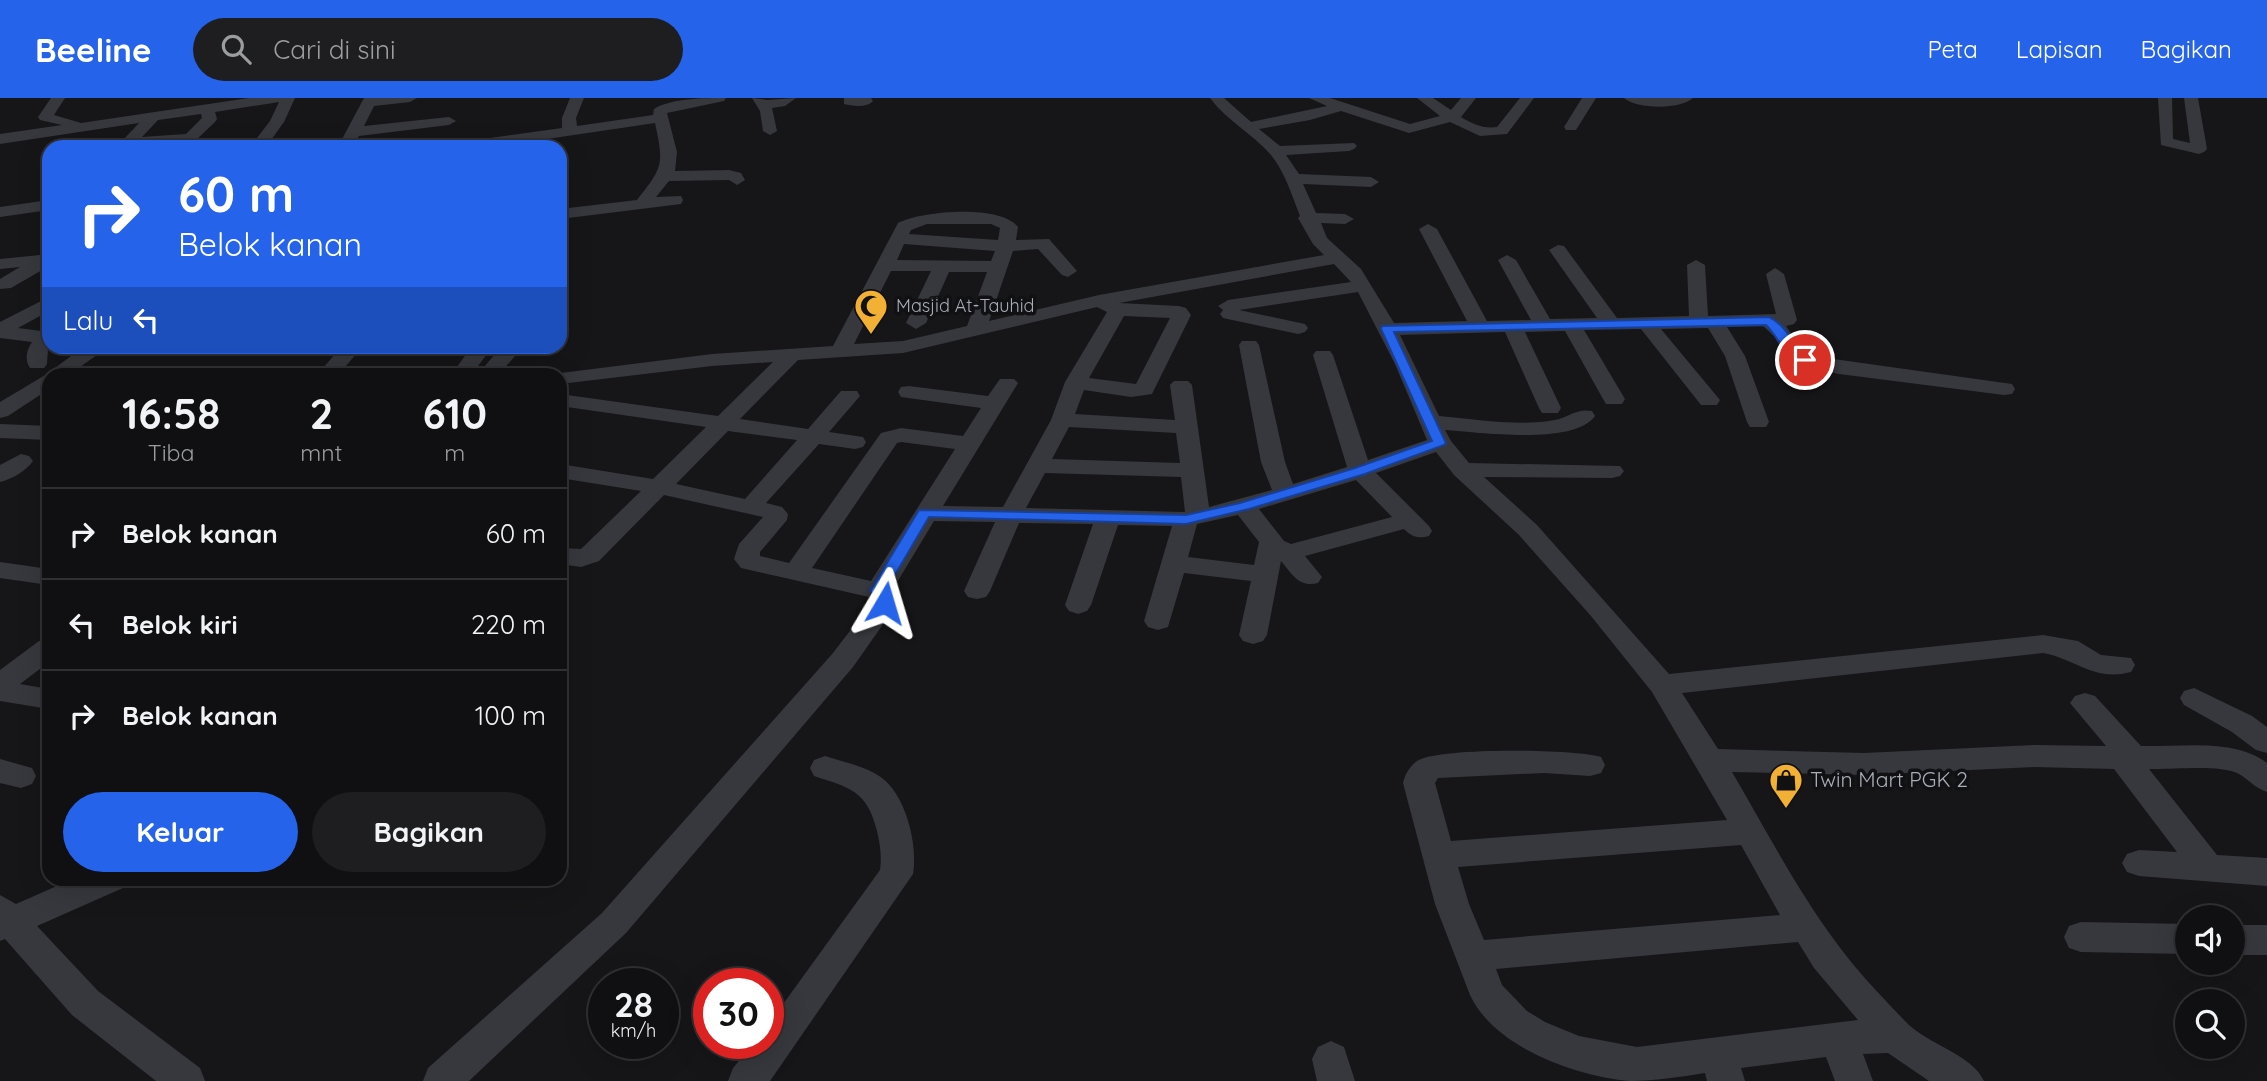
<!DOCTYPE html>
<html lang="id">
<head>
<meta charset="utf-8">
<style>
  body { margin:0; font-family:Quicksand,sans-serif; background:#1e1e20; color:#f1f3f6; height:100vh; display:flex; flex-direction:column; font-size:26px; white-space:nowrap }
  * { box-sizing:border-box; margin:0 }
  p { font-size:23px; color:#9c9d9f }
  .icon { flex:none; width:38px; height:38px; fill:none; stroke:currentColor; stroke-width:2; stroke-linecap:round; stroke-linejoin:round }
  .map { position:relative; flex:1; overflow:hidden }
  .sheet { position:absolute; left:42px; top:270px; width:525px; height:518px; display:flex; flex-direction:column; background:#101012; border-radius:21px; box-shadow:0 7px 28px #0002,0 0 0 2px #303032 }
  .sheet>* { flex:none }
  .hud { position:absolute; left:42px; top:42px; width:525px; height:214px; border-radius:21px; box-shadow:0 7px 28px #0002,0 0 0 2px #303032; background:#2563eb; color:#fff; overflow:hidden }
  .buttons { position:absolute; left:2175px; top:807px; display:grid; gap:14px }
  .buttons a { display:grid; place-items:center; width:70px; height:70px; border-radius:50%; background:#101012; box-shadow:0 7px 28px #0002,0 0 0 2px #303032; font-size:35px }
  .speed { position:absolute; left:588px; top:870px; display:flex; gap:14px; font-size:35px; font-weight:700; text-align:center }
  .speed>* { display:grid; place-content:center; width:91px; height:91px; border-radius:50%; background:#101012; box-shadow:0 7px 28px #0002,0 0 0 2px #303032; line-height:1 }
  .speed small { font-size:18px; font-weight:400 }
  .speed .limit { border:10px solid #d22; background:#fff; color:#111 }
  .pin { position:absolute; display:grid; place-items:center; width:60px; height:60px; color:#fff; margin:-30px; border:4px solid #fff; border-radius:50%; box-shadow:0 2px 7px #0007 }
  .me { position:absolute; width:77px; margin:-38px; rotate:7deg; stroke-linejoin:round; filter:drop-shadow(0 0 5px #0008) }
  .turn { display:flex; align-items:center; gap:24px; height:147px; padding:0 21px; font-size:32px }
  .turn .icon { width:91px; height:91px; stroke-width:2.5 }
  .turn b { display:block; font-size:49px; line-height:60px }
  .then { display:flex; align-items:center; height:66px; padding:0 21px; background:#0003; gap:14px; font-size:26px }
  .eta { display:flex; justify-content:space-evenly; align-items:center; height:119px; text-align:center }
  .eta b { font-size:42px; font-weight:700; line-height:49px }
  .button { display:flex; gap:14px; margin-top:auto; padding:14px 21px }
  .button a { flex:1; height:80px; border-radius:42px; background:#2563eb; color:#fff; font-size:28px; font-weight:700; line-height:80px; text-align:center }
  .button a+a { background:#1e1e20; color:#f1f3f6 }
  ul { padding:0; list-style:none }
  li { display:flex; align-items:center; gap:21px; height:91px; padding:0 21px; border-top:2px solid #303032 }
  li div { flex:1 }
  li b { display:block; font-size:26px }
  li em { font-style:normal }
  header { display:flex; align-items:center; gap:42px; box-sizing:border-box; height:98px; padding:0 35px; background:#2563eb; color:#fff }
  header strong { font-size:33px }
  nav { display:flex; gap:38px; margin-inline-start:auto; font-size:24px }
  .search { width:490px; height:63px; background:#1e1e20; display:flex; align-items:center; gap:18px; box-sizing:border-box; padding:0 24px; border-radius:38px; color:#9c9d9f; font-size:26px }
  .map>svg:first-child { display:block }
</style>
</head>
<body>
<header>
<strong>Beeline</strong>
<div class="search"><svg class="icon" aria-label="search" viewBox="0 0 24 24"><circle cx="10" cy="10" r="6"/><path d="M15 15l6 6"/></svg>Cari di sini</div>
<nav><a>Peta</a><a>Lapisan</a><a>Bagikan</a></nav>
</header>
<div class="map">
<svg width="2267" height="983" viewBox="0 0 2267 983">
  <rect width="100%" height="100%" fill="#161618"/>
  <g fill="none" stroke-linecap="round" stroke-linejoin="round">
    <g fill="#37383d" fill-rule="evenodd">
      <path d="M51,0H65L54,17L81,25L249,0H295L284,24L266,49H250L270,23L279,4L215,14L217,21L215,24L195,43L190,45L123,48L120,45L123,42L139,25L0,46V36L62,27L40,22L38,19ZM201,16L202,20L186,36L142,39L158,22Z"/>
      <polygon points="364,0 417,0 410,4 374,8 364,28 449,19 456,23 449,27 359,38 353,48 343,48 340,45"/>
      <path d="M570,0H584L576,20L577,28L653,17L654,11C671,0 705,0 726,0L724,3L667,15L677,54L675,73L729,72L741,75L745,82L737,87L729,82L669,83L656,99L681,98L683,102L681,106L560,121V111L637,102C663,69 664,67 655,25L492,49H453L461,44L562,30V20Z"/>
      <polygon points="752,0 767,2 796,0 785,8 772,10 777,33 770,37 763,33 760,13"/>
      <path d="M844,0H871L873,3C867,10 853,8 844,6Z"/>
      <path d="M1210,0H1224L1251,24L1327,8L1309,0H1330L1410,26L1440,18L1417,0H1433L1451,12L1461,0H1476L1461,19C1473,26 1483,31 1497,29L1520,0H1534L1507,36L1480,38L1450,24L1409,35L1341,13L1310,22L1259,31L1280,48L1354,45L1357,48L1354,51L1349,53L1286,57L1299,76L1371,79L1379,84L1371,89L1303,86L1316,115L1345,116L1354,121L1345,126L1321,125L1327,140L1361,171L1394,225L1467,223L1419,131L1428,126L1437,131L1487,223L1531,222L1498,162L1507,157L1516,162L1550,221L1597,220L1549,152L1558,147L1564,148L1617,220L1689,218L1687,167L1696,162L1705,167L1708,218L1776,216L1766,176L1775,170L1784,176L1797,222L1794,226L1786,228L1801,250L1812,258L2012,286L2015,291L2012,296L2004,297L1839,276L1798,267L1786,258L1774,238L1763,228L1727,229L1745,258L1769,324L1766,329H1750L1747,324L1725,258L1708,230L1661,231L1720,302L1717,307H1701L1641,231L1584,232L1625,301L1622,306H1606L1603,301L1565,233L1525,234L1561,310L1558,315H1542L1539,310L1505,234L1400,237L1439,318C1476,321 1518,329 1555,322C1569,319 1577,310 1592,313L1595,318C1574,348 1478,334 1445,332L1451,343L1469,365L1620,368L1624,373L1620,378L1612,380L1484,379L1537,427L1669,576L2043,537L2078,543L2101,557L2131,560L2135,567L2131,574C2094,584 2076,561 2043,555L1682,595L1718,651L1864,655L2034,647L2106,648L2070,605L2075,598L2085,595L2095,598L2141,648C2180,649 2235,640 2267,665V694C2255,690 2249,682 2239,676C2220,666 2171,672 2149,671L2217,757L2267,760V788L2139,778L2127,774L2122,765L2127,756L2139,752L2177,754L2114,671L2034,669L1864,677L1732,674C1766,732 1797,792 1838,847C1857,873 1882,899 1905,923C1926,946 1972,956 1984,983H1929L1888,955L1863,956L1873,983H1835L1826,959L1741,970L1745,983H1707L1705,975C1680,979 1654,983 1630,983C1575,978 1494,949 1470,897L1435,806L1403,685C1405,676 1410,668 1417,663C1438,649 1575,651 1601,659L1605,667L1601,675L1590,678L1544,675L1438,680L1435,685L1451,743L1727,722L1652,594L1591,518L1519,437L1454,377L1436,354L1376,375L1429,428L1432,433L1429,438C1418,441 1412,439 1404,431L1305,458L1322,479L1318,485C1299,490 1292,476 1281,463L1267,537L1263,543L1253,546L1243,543L1239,537L1251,483L1184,475L1168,529L1158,532L1148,529L1144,523L1172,428L1118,427L1091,507L1087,513L1078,516L1069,513L1065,507L1093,426L1019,425L990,493L986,499L977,501L968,499L964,493L995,424L934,423L893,491L898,505L853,569L626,835L469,983H423L428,970L602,815L833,555L872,504L869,499L741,470L734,461L739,446L763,419L664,397L599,463L581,469L560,466V450L581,451L641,393L560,380V366L653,381L706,329L560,308V296L718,318L773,264L712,268L560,286V276H553L712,256L833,248L898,125C922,113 1000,106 1018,129L1016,142L1049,141L1077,173L1068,179L1062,177L1038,151L1013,153L989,223L1099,197L1324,157L1313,146L1298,120L1300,118C1292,98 1285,74 1271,57C1253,36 1227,23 1210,0ZM927,126H991L1000,130L998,142L909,136L911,132ZM904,146L995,153L991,163L897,162ZM1334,166L1351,184L1228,202L1218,208L1223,212L1220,216L1223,220L1298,236L1305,234L1308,230L1305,226L1239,212L1358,194L1395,266L1427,342L1368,362L1333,257L1330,253H1316L1313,257L1347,369L1293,386L1285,364L1259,247L1256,243H1242L1239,247L1261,364L1272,392L1209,409L1192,287L1188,283H1174L1170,287L1175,322L1075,316L1084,292L1131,299L1152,296L1191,217L1186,210L1179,208L1119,205ZM891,173H931L906,225L916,231L926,225L949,174H987L967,228L903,243L854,246ZM1097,209L1107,214L1065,284L1051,322L1003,409L943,408L1018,285L1014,281H1000L988,298L909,288L901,289L898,294L901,299L981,310L963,338L901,330L881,335L789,465L760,458V454L787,422L788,416L782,409L766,405L819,346L855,351L863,349L866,344L863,339L829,334L860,298L857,293H841L808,331L740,321L798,262L903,255ZM1124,218L1170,220L1136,286L1089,280ZM1069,329L1176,335L1180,365L1052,361ZM728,333L797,342L745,401L676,386ZM901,344L955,351L871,483L812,470L897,345ZM1045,375L1181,379L1185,414L1026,410ZM1356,382L1392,419L1291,446L1284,443L1259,411ZM1238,417L1259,444L1254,467L1188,459L1197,426ZM1741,747L1780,817L1484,842L1469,806L1458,769ZM1798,844L1814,870L1858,922L1637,949L1579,938L1545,924L1527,913L1502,887L1496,871Z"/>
      <polygon points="1582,0 1596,0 1576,32 1566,32 1564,29"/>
      <path d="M1624,0H1693C1680,12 1636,11 1624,0Z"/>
      <polygon points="2158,0 2172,0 2173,41 2190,45 2184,0 2198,0 2207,51 2204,54 2199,56 2161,47"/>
      <polygon points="49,102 49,112 0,119 0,109"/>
      <polygon points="40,157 49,157 49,168 11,190 0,191 0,181 20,169 0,171 0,161"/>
      <path d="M49,199V213L18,230L49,234L47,266L44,270H30C24,261 27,252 32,244L0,240V224Z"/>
      <polygon points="121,248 118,252 97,257 70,276 49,276 49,291 8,318 0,320 0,304 47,276 83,249"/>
      <polygon points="342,248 363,248 339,276 318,276"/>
      <polygon points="472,248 493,248 472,276 452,276"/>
      <polygon points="502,248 524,248 499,276 478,276"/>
      <polygon points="0,326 49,328 49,342 0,340"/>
      <path d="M21,356L29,358L33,363C26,373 12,381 0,384V367Z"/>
      <polygon points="0,464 49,471 49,487 0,480"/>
      <polygon points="49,541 49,564 20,586 49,591 49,611 0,603 0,572 39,543"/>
      <polygon points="2194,590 2252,618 2267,629 2267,655 2256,652 2232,634 2184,607 2180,600 2184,593"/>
      <path d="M825,658C843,664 866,668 882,680C906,698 918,747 913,776L770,983H728L733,970L754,945H768V927L880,772C882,758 880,746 877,733C867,693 851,690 814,678L810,670L814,662Z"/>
      <polygon points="0,661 32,670 36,678 32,686 21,690 0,685"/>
      <polygon points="75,780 127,780 123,790 37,828 98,893 200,970 205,983 156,983 72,917 5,841 0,843 0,797 16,806"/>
      <polygon points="2081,824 2188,826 2188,856 2081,854 2069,850 2064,839 2069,828"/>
      <rect x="2233" y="827" width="34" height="30"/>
      <polygon points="1331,943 1344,949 1355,983 1317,983 1312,961 1318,949"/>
    </g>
  </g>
  <path fill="#2563eb" stroke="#184099" stroke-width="2" d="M1769,219C1787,227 1793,249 1810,260V265C1789,268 1779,239 1766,227L1394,234L1446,345L1444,347L1365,376L1249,411L1186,426L929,419L886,492L894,500L891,509H879L878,502L870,493L919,412L1186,417L1240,405L1355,370L1432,343L1381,231L1382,228Z"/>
  <defs>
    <symbol id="mosque-pin" viewBox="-11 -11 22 30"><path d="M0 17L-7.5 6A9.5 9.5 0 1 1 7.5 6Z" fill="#f2b134" stroke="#111113"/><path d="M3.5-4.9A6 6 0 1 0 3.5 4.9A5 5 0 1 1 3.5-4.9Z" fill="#111"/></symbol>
    <symbol id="shop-pin" viewBox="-11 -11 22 30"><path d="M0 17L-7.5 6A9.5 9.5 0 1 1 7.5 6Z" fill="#f2b134" stroke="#111113"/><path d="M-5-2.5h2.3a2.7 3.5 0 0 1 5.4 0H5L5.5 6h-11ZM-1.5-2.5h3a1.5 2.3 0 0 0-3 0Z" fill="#111"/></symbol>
  </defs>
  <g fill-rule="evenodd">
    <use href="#mosque-pin" x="852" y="189" width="38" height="52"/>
    <use href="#shop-pin" x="1767" y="663" width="38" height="52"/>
  </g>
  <g text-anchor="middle" stroke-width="7" stroke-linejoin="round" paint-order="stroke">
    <g font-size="18" fill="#a8adb8" stroke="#111113" text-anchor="start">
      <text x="896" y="214">Masjid At-Tauhid</text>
    </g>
    <g font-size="21" fill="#a8adb8" stroke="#111113" text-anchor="start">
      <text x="1810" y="689">Twin Mart PGK 2</text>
    </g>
  </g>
</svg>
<div class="buttons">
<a><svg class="icon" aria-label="sound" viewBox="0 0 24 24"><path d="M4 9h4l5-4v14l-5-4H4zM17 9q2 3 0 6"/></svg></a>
<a><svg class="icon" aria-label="search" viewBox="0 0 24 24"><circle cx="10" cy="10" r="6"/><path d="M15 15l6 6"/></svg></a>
</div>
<div class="speed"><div>28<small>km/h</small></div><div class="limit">30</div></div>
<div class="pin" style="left:1805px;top:262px;background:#d93025"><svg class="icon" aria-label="arrive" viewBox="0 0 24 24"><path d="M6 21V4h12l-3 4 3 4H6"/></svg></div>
<svg class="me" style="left:885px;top:505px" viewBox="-20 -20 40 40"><path d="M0-17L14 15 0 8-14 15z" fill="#2563eb" stroke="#fff" stroke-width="4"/></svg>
<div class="hud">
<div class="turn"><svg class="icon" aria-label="right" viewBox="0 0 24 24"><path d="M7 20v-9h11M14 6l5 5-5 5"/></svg><div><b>60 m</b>Belok kanan</div></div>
<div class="then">Lalu<svg class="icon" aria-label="left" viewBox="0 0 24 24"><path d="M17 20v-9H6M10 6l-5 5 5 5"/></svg></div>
</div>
<section class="sheet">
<div class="eta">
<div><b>16:58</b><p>Tiba</p></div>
<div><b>2</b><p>mnt</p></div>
<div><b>610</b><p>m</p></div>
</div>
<ul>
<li><svg class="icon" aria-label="right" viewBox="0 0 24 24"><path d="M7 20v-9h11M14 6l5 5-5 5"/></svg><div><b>Belok kanan</b></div><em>60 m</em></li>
<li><svg class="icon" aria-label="left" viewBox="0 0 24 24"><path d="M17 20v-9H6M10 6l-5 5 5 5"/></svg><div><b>Belok kiri</b></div><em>220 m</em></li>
<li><svg class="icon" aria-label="right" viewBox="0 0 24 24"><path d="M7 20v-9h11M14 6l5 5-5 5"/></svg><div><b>Belok kanan</b></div><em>100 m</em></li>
</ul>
<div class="button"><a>Keluar</a><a>Bagikan</a></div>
</section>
</div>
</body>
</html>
